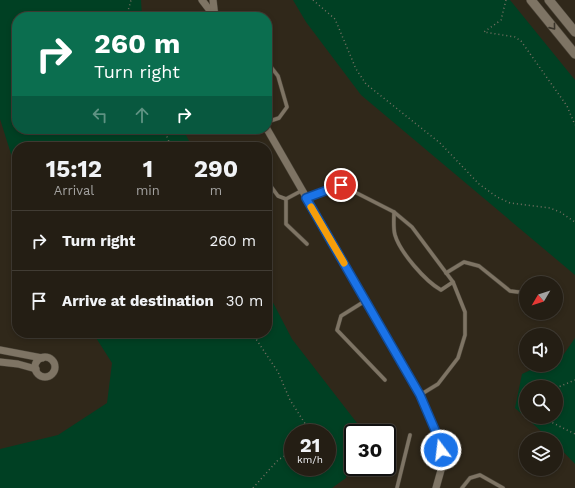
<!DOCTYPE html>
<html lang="en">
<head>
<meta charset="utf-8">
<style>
  body { margin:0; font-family:"Work Sans",sans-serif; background:#302b22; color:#f1f3f6; height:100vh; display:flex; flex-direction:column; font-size:15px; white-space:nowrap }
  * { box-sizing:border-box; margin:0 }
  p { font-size:13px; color:#a3a2a0 }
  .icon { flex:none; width:22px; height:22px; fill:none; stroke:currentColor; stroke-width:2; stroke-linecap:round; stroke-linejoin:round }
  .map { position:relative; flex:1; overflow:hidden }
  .sheet { position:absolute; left:12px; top:142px; width:260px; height:196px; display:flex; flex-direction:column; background:#241e14; border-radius:16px; box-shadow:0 2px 6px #0003,0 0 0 1px #413c34 }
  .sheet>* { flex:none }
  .top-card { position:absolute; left:12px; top:12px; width:260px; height:122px; border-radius:16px; box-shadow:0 2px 6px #0003,0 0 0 1px #413c34; background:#0b6e4f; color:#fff; overflow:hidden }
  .needle { width:26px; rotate:231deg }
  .controls { position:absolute; left:519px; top:276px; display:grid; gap:8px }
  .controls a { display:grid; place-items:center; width:44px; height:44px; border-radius:50%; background:#241e14; box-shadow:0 2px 6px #0003,0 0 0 1px #413c34; font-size:20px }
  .speed { position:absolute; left:284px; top:424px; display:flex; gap:8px; font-size:20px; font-weight:700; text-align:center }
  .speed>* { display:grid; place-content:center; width:52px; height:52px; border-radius:50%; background:#241e14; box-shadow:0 2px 6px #0003,0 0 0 1px #413c34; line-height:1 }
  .speed small { font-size:10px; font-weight:400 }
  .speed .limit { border:2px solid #111; border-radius:6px; background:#fff; color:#111 }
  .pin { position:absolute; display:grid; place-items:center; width:34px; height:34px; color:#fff; margin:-17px; border:2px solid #fff; border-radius:50%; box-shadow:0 1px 4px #0007 }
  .me { position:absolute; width:44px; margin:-22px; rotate:345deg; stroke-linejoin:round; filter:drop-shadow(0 0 3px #0008) }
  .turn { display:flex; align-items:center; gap:14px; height:84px; padding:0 16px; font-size:18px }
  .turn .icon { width:52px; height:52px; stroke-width:2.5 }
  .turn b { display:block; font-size:28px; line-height:34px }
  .lanes { display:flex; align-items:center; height:38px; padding:0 16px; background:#0003; justify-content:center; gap:20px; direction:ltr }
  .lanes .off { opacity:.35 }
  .eta { display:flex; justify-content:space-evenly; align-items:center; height:68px; text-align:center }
  .eta b { font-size:24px; font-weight:700; line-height:28px }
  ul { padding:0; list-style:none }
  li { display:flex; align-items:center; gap:12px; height:60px; padding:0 16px; border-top:1px solid #413c34 }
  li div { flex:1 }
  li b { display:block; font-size:15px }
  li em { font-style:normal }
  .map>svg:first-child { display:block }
</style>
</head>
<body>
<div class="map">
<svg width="575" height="488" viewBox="0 0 575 488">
  <rect width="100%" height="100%" fill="#30281a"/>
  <g fill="#004023" fill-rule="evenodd">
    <polygon points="0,0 141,0 142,17 17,17 17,129 183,129 192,147 17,147 17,173 0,119"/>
    <polygon points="293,0 510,0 575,80 575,275 361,95 306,22"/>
    <path d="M267,291L292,339L357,423L355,433H353V444L346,478L332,488H0V449L58,435L107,403L112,363L93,333H267ZM293,433H327V467H293Z"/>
    <path d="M575,338V464L556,444V439H550L515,408L522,374L541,365H556V358L564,354ZM526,387H556V417H526Z"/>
  </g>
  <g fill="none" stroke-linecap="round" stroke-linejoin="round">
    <defs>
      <g id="service">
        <polyline points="267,62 278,76 287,107 279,118 267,122"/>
        <polyline points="267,181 278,196 286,199"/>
        <polyline points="301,191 286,199 286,224 307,244"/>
        <polyline points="306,198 341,185 394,212 412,227 453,282 465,312 465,335 458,358 438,384 420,395"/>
        <path d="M394,212C394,219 393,228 395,235C400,252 425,281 441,290L453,282"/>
        <polyline points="446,273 464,262 479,266 510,291 526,293"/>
        <polyline points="365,301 341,316 337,330 385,380"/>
        <polyline points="397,488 410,435"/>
        <polyline points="462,488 470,478 480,475 503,488"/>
      </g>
      <g id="minor">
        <polyline points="202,0 215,17"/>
        <polyline points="213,0 215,17"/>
        <polyline points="267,129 420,395 438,437 443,463 436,488"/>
        <polyline points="0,350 42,358"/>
        <circle cx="45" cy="367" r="10"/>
        <polyline points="0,362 18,364 36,369"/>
      </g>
      <g id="secondary">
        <polyline points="531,0 575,54"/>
        <polyline points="549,0 575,32"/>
      </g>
    </defs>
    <use href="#service" stroke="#494337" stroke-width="4.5"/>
    <use href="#minor" stroke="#494337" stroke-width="8"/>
    <use href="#secondary" stroke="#494337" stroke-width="10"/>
    <g stroke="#777064" stroke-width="1.5" stroke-dasharray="1 3" stroke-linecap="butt">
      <polyline points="313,0 335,19 356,69 366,84 440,143 479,184 497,197 510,203 550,208 560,212 575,222"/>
      <polyline points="506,0 501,20 484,32 515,37 521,41 567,106 575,125"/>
      <polyline points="129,17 128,11 131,0"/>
      <polyline points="164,129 171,147"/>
      <polyline points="252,333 278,372 290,400 311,433"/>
      <polyline points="556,388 575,380"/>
      <polyline points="547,417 551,422 575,434"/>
      <polyline points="253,488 278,460 293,451"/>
    </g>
    <use href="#service" stroke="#7e7464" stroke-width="3.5"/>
    <use href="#minor" stroke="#7e7464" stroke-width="7"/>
    <use href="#secondary" stroke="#7e7464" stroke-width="9"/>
  </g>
  <defs><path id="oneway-chevron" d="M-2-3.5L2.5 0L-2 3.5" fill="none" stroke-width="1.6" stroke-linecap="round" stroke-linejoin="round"/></defs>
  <use stroke="#3a342a" href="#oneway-chevron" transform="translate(553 27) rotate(51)"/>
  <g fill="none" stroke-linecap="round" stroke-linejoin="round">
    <defs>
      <polyline id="route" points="341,185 306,198 420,395 438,437 441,450"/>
    </defs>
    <use href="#route" stroke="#114b97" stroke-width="10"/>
    <use href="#route" stroke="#1a73e8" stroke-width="7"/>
    <polyline stroke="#f59e0b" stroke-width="7" points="311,207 344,263"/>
  </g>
</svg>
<div class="controls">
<a><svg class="needle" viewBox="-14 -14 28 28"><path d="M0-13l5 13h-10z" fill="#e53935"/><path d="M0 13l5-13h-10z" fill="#a3a2a0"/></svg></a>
<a><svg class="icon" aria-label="sound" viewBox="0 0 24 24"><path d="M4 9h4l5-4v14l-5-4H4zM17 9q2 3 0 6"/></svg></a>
<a><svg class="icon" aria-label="search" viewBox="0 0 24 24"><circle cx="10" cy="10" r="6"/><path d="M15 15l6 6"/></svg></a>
<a><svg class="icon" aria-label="layers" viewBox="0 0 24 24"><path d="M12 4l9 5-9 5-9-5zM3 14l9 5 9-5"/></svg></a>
</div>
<div class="speed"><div>21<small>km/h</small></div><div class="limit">30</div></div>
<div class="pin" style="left:341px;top:185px;background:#d93025"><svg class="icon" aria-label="arrive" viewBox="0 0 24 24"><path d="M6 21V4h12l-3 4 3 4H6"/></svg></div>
<svg class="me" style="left:441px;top:450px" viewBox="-20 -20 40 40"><circle r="17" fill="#1a73e8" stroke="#fff" stroke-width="3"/><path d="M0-11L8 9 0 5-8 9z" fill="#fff"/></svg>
<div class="top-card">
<div class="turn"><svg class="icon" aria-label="right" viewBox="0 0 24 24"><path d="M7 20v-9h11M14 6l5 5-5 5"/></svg><div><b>260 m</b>Turn right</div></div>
<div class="lanes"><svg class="icon off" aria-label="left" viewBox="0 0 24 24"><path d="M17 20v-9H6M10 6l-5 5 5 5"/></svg><svg class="icon off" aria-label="ahead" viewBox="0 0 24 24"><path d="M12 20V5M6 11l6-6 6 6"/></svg><svg class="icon" aria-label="right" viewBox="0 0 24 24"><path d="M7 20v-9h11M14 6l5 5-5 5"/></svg></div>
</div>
<section class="sheet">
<div class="eta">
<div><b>15:12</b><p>Arrival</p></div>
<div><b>1</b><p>min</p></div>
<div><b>290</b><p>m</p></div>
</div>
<ul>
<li><svg class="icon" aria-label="right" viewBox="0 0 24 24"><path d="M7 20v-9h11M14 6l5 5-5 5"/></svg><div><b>Turn right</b></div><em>260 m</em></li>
<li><svg class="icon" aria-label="arrive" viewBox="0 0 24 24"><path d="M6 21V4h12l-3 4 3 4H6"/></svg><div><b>Arrive at destination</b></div><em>30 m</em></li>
</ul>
</section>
</div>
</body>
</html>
